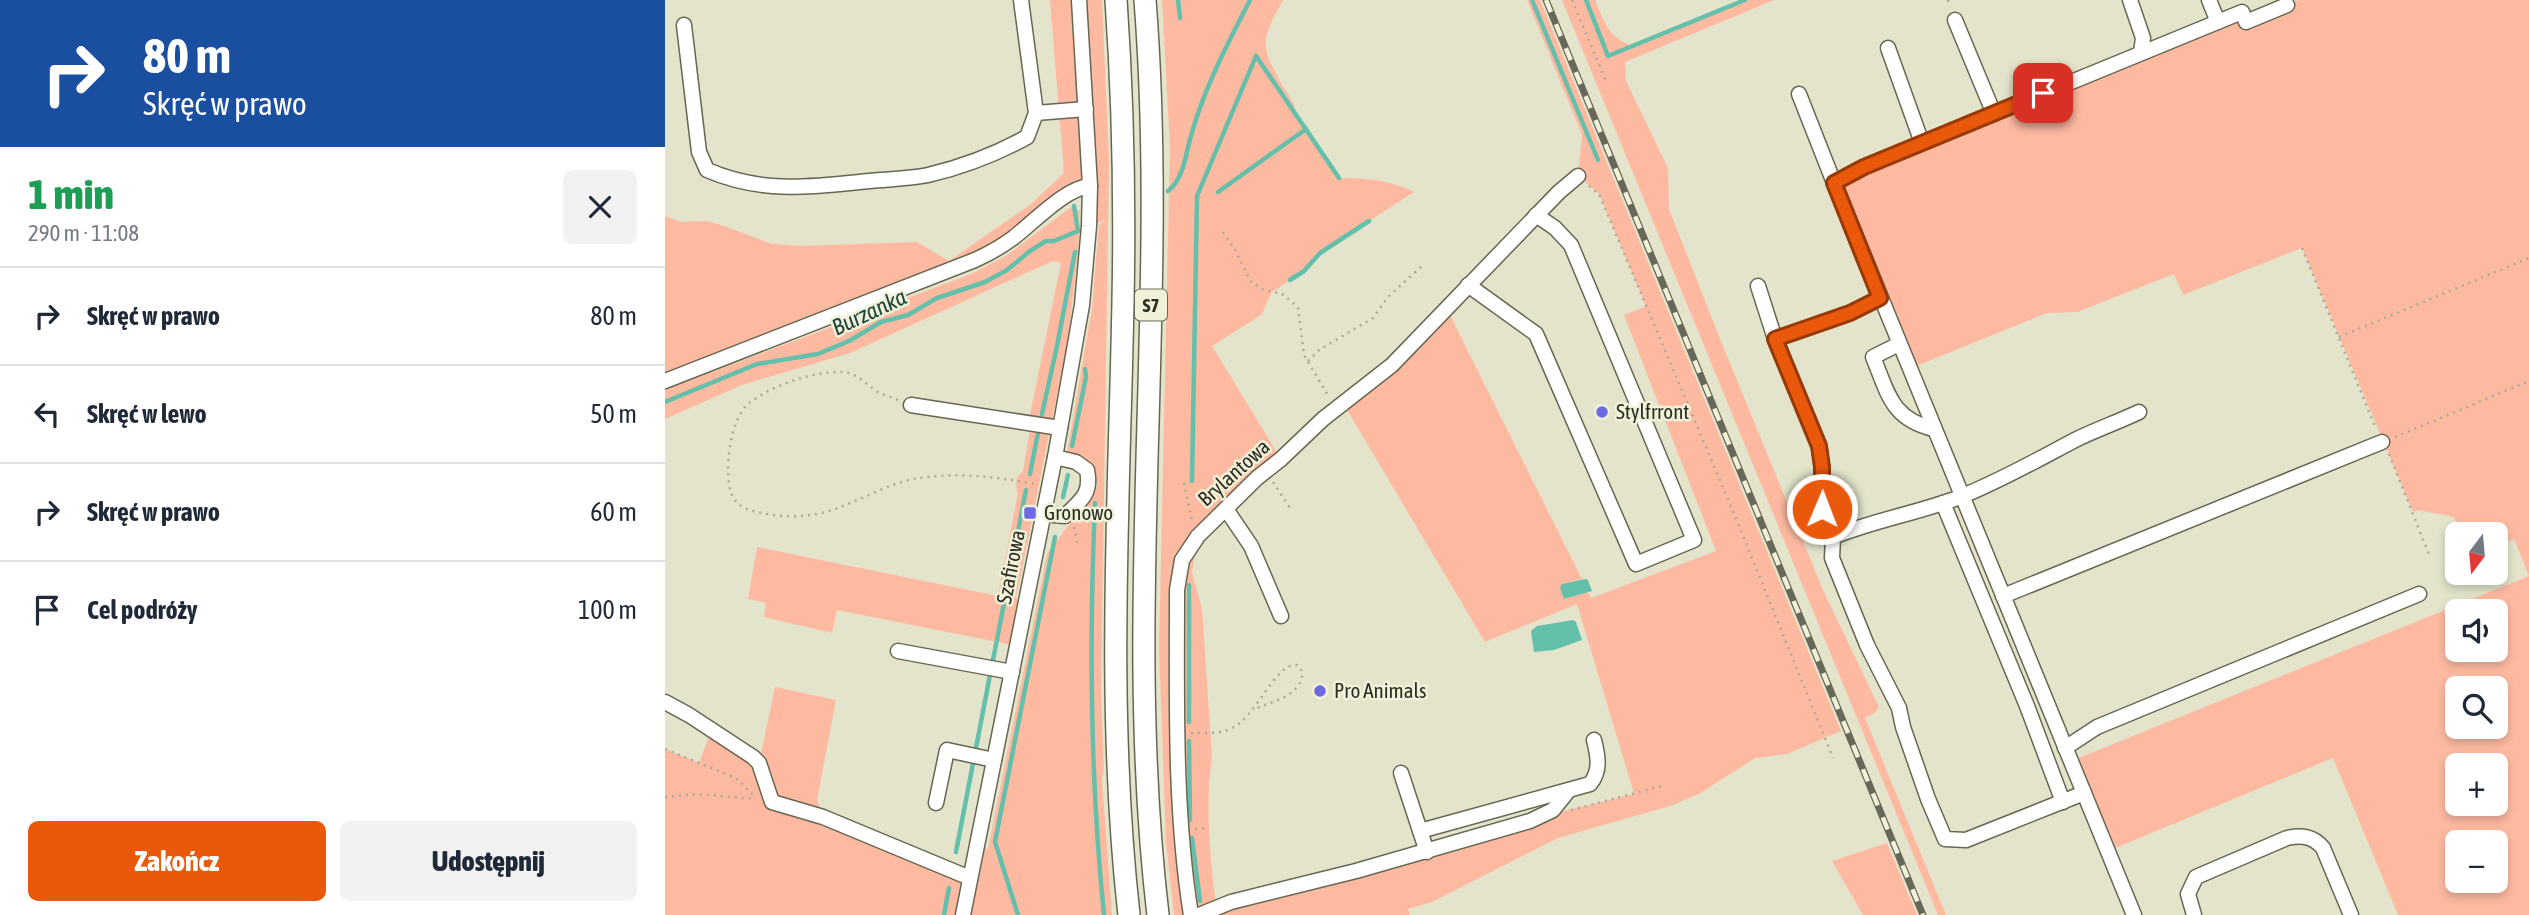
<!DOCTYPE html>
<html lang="pl">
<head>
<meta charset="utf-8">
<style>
  body { margin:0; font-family:"Asap Condensed",sans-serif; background:#f2f2f3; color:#1f2937; height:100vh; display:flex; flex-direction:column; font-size:26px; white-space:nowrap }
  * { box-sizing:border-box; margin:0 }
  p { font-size:23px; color:#747a83 }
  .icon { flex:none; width:38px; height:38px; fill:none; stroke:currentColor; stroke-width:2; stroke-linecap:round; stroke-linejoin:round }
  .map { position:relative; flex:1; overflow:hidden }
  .side { display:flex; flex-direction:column; background:#fff; width:665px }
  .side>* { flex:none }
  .hud { background:#1a4fa0; color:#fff; overflow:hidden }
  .needle { width:46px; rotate:196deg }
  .tools { position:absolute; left:1780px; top:522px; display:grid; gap:14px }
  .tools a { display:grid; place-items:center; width:63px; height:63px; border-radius:10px; background:#fff; box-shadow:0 4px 10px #0003; font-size:35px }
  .pin { position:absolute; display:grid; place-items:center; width:60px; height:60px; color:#fff; margin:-30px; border-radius:14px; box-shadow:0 4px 10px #0006 }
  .me { position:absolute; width:77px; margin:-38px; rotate:1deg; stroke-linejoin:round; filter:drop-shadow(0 0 5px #0008) }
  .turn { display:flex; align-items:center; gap:24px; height:147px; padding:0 28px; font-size:32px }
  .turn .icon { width:91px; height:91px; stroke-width:2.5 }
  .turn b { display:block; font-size:49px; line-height:60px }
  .round { display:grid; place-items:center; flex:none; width:74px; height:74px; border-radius:10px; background:#f2f2f3 }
  .summary { display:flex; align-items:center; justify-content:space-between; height:119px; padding:0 28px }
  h1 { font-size:42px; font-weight:800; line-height:52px; color:#1e9e55 }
  .primary-button { display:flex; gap:14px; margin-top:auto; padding:14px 28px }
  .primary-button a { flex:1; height:80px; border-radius:10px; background:#ea580c; color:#fff; font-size:28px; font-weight:800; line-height:80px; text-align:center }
  .primary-button a+a { background:#f2f2f3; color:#1f2937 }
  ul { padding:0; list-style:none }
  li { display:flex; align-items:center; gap:21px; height:98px; padding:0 28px; border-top:2px solid #e0e1e3 }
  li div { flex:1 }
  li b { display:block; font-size:26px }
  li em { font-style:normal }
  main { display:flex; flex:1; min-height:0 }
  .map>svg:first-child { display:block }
</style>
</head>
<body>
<main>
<section class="side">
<div class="hud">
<div class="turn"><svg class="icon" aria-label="right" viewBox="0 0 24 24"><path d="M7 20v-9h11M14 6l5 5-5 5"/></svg><div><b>80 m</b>Skręć w prawo</div></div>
</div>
<div class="summary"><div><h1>1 min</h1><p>290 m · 11:08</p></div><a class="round"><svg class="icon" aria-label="close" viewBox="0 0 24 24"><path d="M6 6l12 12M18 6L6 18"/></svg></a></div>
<ul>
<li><svg class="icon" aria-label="right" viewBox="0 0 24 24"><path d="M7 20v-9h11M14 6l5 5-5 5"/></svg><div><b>Skręć w prawo</b></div><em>80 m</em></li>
<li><svg class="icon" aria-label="left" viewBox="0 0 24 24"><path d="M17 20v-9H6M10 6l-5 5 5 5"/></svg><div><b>Skręć w lewo</b></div><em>50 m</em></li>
<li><svg class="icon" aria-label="right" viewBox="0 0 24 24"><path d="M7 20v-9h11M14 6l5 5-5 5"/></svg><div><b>Skręć w prawo</b></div><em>60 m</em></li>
<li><svg class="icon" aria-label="arrive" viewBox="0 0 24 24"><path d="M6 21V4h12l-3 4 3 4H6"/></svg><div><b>Cel podróży</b></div><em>100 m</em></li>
</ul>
<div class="primary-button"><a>Zakończ</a><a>Udostępnij</a></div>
</section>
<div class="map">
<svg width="1864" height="915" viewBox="0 0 1864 915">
  <rect width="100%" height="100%" fill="#e3e4cb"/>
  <g fill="#febaa1" fill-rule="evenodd">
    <path d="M385,0H437L444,162L436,692L439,768L437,780L447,915H0V749L34,763L46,731L94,763L110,687L171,700L152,800L158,817L305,878L312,847L323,849L382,554L432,487C432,466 423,457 402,452L427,308L434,225L441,220L424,226L425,186L346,239L0,381V216L16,222L42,221L62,227L107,244L135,246L252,242L284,261L366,204L399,173Z"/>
    <path d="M497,0H618C596,41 594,45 618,86C624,96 630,104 632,116L674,178C700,178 725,180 749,192L655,253L639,271L607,292L596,315L547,346L616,459L533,536L527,572L537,609L547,756C540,806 545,857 551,906L878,816L969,794L912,604L820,642L678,403L781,307L917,579L897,584L899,599L923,592L926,598L1051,551L959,315L981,306L934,194L913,176L917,135L862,0H875L1176,731L1122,754L1090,758L1034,794L1005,806L893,838L767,902L743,909L745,915H509L501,842L494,649L505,148Z"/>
    <path d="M897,0H930C940,23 942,36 967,46L1080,0H1109L960,62L961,81L1003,168L1004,209L1056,341L1158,590L1214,707L1210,713L1200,718L1281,915H1273Z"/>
    <path d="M1634,0H1864V915H1733L1668,758L1443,851L1406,761L1864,576L1849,539L1831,546L1830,534H1796L1789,517L1753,510L1748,512L1637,248L1518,295L1509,274L1412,312L1382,313L1244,369L1169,183L1577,12L1581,22ZM1792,611H1830V649H1792ZM1792,688H1830V726H1792ZM1792,765H1830V803H1792ZM1792,842H1830V880H1792Z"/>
    <path d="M406,207L415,211L413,252L403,340L351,599L361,602L352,646L172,610L167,633L99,617L101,603L83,599L92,547L333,596L353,493C350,485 350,477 358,471L365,430L362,429L396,263L388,261L185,353L77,385L0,419V390L306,274L341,256Z"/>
    <polygon points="1222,843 1252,915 1198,915 1167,861"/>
  </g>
  <g fill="#64bfab">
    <polygon points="920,579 923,580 927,591 899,599 895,588 897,584"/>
    <polygon points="908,620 911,622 917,640 889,650 869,652 866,631 872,626"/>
  </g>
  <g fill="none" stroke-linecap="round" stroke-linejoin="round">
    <g stroke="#64bfab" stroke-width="4.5">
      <polyline points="513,0 515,18"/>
      <polyline points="867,0 933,160"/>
      <polyline points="921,0 943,56 1080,0"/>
      <polyline points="591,56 674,178"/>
      <path d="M503,191C517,180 520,160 524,143C537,92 561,47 585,0"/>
      <polyline points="553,192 641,129"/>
      <polyline points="625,280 639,271 655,253 704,221"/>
      <polyline points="0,402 92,364 153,354 184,341 216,322 243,315 272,298 320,282 342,270 365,251 381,241 389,241 413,231 409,206"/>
      <polyline points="377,414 392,346 410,252"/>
      <polyline points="407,446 421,377 420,369"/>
      <polyline points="365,474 373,433"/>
      <polyline points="527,481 532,196 591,56"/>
      <polyline points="398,497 403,475"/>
      <path d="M430,503C424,641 425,778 439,915"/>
      <polyline points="524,585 524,722"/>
      <polyline points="328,660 361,490"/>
      <polyline points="524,741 525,820"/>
      <polyline points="527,838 535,901"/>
      <polyline points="291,852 325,675"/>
      <polyline points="279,915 284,888"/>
      <polyline points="353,915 330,842 390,537"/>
    </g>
    <defs>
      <g id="minor">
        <polyline points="1465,0 1478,38 1476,53"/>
        <polyline points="1544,0 1553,22"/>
        <polyline points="1290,20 1329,114"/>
        <path d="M19,25L34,152L42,170C98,194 145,187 204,181C223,179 244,179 263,175C297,167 331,154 362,137L371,113L356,0"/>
        <polyline points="1223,48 1257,143"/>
        <polyline points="1134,94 1169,183"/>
        <polyline points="371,113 421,109"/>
        <polyline points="803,285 871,334 971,564 1029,540 906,245 890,228 871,215"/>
        <polyline points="1093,286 1110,339 1185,313 1215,298"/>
        <polyline points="1110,339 1154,446 1157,467 1157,509 1168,537 1167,558 1202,645 1234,708 1238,727 1263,799 1280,839 1301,840 1419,793"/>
        <path d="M1234,344L1208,357C1223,393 1226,419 1269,429"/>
        <path d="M0,381L310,260C323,254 336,247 348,238C369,222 400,188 425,186"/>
        <polyline points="246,405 395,428"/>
        <polyline points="1278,503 1362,706 1398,802"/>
        <polyline points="561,509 586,546 616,616"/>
        <path d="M378,514L400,516C416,500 427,494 422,470L411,462L390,457"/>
        <path d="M1168,537C1209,520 1254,513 1295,497C1335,481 1372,460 1410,440C1430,430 1453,422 1474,412"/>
        <polyline points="1338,596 1717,442"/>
        <polyline points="233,651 347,672"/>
        <polyline points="0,702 24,715 88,757 94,763 107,802 158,817 305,878"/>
        <polyline points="1400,748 1432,727 1754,594"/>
        <polyline points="736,773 762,852"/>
        <polyline points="271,803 282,750 329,760"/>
        <path d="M755,831L925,784C936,771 933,756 929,740"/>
        <polyline points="298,915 390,457 417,305 424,226 425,186 414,0"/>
        <path d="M526,915C509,808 512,699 512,590L517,560L533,536L592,478L616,459L658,419L727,365L894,192L913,176"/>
        <polyline points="534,915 566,902 691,871 865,821 888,810 904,790"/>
        <polyline points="1469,915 1169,183 1199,167 1577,12 1581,22 1622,5"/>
        <path d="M1529,915L1523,894L1531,877L1622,838C1637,835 1648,836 1658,848L1686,915"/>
      </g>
      <g id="highway">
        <path d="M451,0C458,100 460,201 458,302C454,506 441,711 464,915"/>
        <path d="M480,0C504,305 457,611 493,915"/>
      </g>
    </defs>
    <use href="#minor" stroke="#676751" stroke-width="17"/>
    <use href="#highway" stroke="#676751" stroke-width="24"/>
    <g stroke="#aaab97" stroke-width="2.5" stroke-dasharray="2 5" stroke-linecap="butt">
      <polyline points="907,0 941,81"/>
      <polyline points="1283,0 1285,7"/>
      <polyline points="924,186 934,194 1070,516 1168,758"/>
      <polyline points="558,232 570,250 586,282 597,289 617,294 633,307 639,355 664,397"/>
      <polyline points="1637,248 1711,429"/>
      <polyline points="1674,337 1864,258"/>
      <polyline points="643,361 654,350 708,318 723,297 757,266"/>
      <path d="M233,400C226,397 219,395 213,392C200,384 193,373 177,372C148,371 105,386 83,404C65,419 58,474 67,495C72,506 81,509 92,512C117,518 146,518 170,509C199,499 225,482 255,478C294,472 331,477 370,484"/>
      <polyline points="1730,437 1864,381"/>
      <polyline points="1724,454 1765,557"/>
      <polyline points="608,482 627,511"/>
      <polyline points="519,483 527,521"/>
      <polyline points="409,527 413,546"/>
      <path d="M526,733C539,733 553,734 565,729C592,718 609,663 632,665L637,671V679C627,700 608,700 588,710"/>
      <polyline points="0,749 71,778 89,796"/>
      <polyline points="0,797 32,794 91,799"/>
      <polyline points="906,810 997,786"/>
      <polyline points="530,829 544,828"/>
    </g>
    <use href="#minor" stroke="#fff" stroke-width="14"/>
    <use href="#highway" stroke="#fff" stroke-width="21"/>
    <defs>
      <polyline id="rail" points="881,0 1258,915"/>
    </defs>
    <use href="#rail" stroke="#676859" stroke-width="7"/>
    <use href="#rail" stroke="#f0f1d8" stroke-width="4.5" stroke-dasharray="13" stroke-linecap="butt"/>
  </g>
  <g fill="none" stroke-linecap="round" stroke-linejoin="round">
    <defs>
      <polyline id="route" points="1157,509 1157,467 1154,446 1110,339 1185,313 1215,298 1169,183 1199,167 1378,93"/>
    </defs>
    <use href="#route" stroke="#983908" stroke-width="18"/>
    <use href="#route" stroke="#ea580c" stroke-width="12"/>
  </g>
  <g fill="#6d69e3" stroke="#f0f1d8" stroke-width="2.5">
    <circle cx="937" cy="412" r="7"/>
    <rect x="358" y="506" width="14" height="14" rx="3.5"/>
    <circle cx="655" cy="691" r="7"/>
  </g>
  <g text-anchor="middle" stroke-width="5" stroke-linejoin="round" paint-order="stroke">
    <rect fill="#f0f1d8" stroke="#676859" stroke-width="2" x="470" y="289.5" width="32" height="31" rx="5"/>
    <g font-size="19" font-weight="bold" fill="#2c2d23">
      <text x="486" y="312">S7</text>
    </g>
    <g font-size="21" fill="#2c2d23" stroke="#f0f1d8" text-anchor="start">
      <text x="951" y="419">Stylfrront</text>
      <text x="379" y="520">Gronowo</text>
      <text x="669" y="698">Pro Animals</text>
    </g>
    <g font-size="21" fill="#2c2d23" stroke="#f0f1d8">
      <text transform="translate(569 473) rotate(-42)" y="7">Brylantowa</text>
      <text transform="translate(346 567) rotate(-79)" y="7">Szafirowa</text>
    </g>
    <g font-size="23" font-style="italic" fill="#1c463d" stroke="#f0f1d8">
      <text transform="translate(204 312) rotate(-25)" y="8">Burzanka</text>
    </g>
  </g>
</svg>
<div class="tools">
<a><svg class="needle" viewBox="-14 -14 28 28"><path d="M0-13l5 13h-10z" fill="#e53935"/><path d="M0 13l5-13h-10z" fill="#747a83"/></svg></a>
<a><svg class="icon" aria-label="sound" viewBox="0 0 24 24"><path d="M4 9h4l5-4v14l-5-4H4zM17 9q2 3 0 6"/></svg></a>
<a><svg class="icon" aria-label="search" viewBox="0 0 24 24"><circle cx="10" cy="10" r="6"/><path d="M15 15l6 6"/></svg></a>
<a>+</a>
<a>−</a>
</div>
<div class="pin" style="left:1378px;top:93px;background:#d93025"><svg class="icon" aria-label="arrive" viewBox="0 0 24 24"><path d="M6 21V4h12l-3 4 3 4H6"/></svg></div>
<svg class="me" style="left:1157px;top:509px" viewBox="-20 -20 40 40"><circle r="17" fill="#ea580c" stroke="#fff" stroke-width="3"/><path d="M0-11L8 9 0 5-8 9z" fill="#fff"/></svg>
</div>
</main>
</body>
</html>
